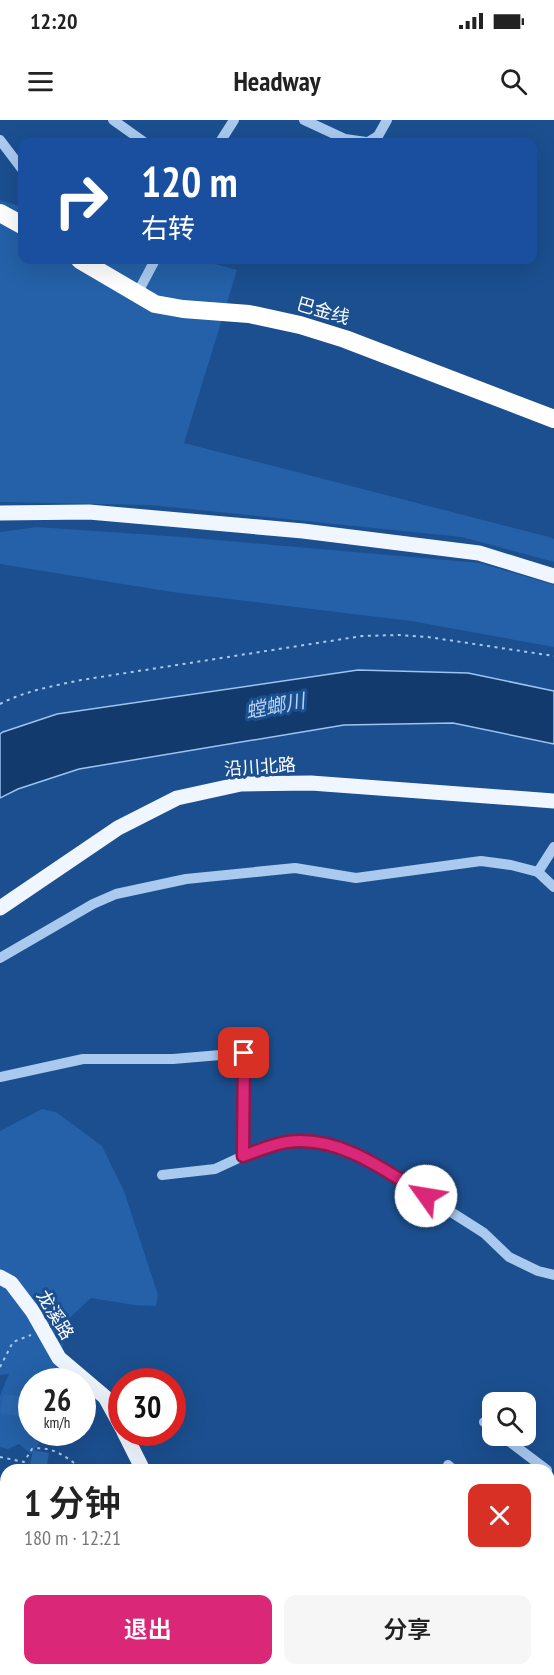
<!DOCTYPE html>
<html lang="zh">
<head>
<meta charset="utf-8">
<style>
  body { margin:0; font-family:"PT Sans Narrow","Noto Sans SC",sans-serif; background:#f6f6f6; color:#222; height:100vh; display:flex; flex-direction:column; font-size:22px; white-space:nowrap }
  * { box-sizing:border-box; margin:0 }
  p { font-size:20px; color:#767676 }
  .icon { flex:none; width:33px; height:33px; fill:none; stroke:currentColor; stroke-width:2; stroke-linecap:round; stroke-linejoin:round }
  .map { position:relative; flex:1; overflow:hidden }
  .sheet { position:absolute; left:0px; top:1344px; width:555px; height:212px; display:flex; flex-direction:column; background:#fff; border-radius:18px 18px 0 0; box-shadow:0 6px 24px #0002 }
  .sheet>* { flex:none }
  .banner { position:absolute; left:18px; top:18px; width:519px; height:126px; border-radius:12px; box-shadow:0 6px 24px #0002; background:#1a4fa0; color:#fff; overflow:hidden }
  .fabs { position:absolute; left:482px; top:1272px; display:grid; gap:12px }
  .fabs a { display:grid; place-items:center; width:54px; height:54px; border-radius:12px; background:#fff; box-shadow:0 6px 24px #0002; font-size:30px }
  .speed { position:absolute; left:18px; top:1248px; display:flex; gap:12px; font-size:30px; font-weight:700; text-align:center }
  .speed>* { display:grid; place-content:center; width:78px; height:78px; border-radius:50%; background:#fff; box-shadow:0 6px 24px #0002; line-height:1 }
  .speed small { font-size:15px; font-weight:400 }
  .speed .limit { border:9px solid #d22; background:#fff; color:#111 }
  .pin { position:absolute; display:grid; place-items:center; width:51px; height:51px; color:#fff; margin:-26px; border-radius:12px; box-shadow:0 3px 9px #0006 }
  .me { position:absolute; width:66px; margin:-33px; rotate:302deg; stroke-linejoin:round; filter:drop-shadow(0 0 4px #0008) }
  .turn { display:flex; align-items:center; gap:21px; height:126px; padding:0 24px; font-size:27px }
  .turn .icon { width:78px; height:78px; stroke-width:2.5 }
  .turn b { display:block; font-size:42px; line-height:51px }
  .round { display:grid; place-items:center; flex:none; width:63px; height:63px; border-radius:12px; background:#f6f6f6 }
  .summary { display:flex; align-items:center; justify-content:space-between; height:102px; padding:0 24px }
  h1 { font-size:36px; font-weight:600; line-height:45px }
  .primary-button { display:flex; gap:12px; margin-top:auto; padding:12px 24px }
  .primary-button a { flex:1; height:69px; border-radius:12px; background:#db2777; color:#fff; font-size:24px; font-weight:600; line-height:69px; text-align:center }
  .primary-button a+a { background:#f6f6f6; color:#222 }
  .status { display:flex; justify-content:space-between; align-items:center; height:42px; padding:0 30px; background:#fff; direction:ltr }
  .status svg { height:16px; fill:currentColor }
  header { display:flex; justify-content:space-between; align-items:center; height:78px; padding:0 24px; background:#fff; font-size:27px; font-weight:600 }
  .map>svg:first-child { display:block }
</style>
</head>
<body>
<div class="status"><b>12:20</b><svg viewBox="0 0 49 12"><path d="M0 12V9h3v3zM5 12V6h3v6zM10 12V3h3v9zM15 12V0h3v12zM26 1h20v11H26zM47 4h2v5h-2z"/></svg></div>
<header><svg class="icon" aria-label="menu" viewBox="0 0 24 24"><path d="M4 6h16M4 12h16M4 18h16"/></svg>Headway<svg class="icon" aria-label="search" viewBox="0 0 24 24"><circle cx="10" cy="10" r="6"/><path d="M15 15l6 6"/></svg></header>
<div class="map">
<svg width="554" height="1555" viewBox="0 0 554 1555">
  <rect width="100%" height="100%" fill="#1b4f8f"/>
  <g fill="#2461a8">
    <polygon points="0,80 22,87 22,140 200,140 237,150 184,323 549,417 554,419 554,442 462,417 150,385 0,382"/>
    <polygon points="37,407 182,417 480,443 554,465 554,527 411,501 172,472 0,444 0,412"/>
    <polygon points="42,989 56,992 102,1026 124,1071 158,1175 156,1186 134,1185 91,1178 64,1203 61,1261 32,1262 32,1312 36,1313 39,1324 31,1334 19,1324 8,1329 0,1327 0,1275 9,1254 0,1255 0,1011"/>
    <polygon points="0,1435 6,1435 6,1550 111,1550 117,1555 0,1555"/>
  </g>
  <polygon fill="#123a6d" stroke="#9cc4f0" stroke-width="1.5" points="358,550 468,553 554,571 554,624 453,603 344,605 79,649 18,669 0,678 0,614 3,612 57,594"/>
  <g fill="#2a66ad">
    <polygon points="3,1274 32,1278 29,1298 0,1293"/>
    <polygon points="33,1330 49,1333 46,1350 29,1350"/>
  </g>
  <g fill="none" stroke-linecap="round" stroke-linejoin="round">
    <g stroke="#a9c9ee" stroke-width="2" stroke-dasharray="3 4.5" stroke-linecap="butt">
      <path d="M0,584C25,571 53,566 81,560L362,516L399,515L428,517L554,536"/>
      <polyline points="0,1247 13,1222 31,1215"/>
      <path d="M0,1337L24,1342L32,1329C52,1325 68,1338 83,1350"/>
    </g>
    <g stroke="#a9c9ee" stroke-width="10">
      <polyline points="113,0 144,22"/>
      <polyline points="304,0 345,19 366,22"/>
      <polyline points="0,20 22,49"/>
      <polyline points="220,22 234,0"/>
      <polyline points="368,22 378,16 387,0"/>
      <polyline points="137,174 155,140"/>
      <polyline points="554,727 538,752 554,767"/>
      <polyline points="0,838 93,784 116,774 186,759 295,748 356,758 481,741 511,745 538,752"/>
      <polyline points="0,957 83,939 173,939 244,933 243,1036"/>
      <polyline points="162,1055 215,1049 243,1036 284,1022 301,1021 332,1026 368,1039 484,1113 509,1137 538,1151 554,1155"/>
      <polyline points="484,1302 492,1308"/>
      <polyline points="502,1316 547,1350"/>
      <polyline points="448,1345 454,1350"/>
      <polyline points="549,1428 554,1432"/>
    </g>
    <g stroke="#f0f6ff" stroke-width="15">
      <polyline points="0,393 89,392 303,411 479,433 554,456"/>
      <polyline points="0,788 118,708 177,678 241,664 311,663 554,681"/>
      <polyline points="0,1157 11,1163 33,1192 59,1238 105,1277 122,1308"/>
      <polyline points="124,1312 143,1350"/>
      <polyline points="265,1550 266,1555"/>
    </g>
    <g stroke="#fff" stroke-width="18">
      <polyline points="0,93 22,105"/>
      <polyline points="80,140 155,184 183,189 249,194 300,205 345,219 554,299"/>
    </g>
  </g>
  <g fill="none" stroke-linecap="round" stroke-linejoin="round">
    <defs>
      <path id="route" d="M244,933L243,1036C257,1031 273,1024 287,1022C339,1015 385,1050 426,1076"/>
    </defs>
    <use href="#route" stroke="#8e194d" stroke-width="15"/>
    <use href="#route" stroke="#db2777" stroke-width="10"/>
  </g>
  <g text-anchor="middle" stroke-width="6" stroke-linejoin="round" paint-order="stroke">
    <g font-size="18" fill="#fff" stroke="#1b4f8f">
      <text transform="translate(323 191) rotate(16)" y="6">巴金线</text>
      <text transform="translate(260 647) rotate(-4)" y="6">沿川北路</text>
      <text transform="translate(55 1195) rotate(59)" y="6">龙溪路</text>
    </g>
    <g font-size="20" font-style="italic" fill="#b5d3f5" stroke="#1b4f8f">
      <text transform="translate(275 586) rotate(-11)" y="7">螳螂川</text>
    </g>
  </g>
</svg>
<div class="fabs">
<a><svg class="icon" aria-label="search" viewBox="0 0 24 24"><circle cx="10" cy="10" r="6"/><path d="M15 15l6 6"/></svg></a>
</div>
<div class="speed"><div>26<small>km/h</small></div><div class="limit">30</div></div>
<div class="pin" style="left:244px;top:933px;background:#d93025"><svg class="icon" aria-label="arrive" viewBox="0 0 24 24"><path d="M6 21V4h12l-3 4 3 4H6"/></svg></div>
<svg class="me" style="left:426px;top:1076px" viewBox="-20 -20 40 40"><circle r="19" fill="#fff"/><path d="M0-13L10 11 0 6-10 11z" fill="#db2777"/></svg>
<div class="banner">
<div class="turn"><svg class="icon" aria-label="right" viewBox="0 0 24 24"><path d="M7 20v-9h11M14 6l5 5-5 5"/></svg><div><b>120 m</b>右转</div></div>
</div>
<section class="sheet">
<div class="summary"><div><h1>1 分钟</h1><p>180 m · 12:21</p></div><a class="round" style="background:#d93025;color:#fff"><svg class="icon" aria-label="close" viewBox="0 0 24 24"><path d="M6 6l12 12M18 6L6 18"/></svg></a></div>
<div class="primary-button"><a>退出</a><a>分享</a></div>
</section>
</div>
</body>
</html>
